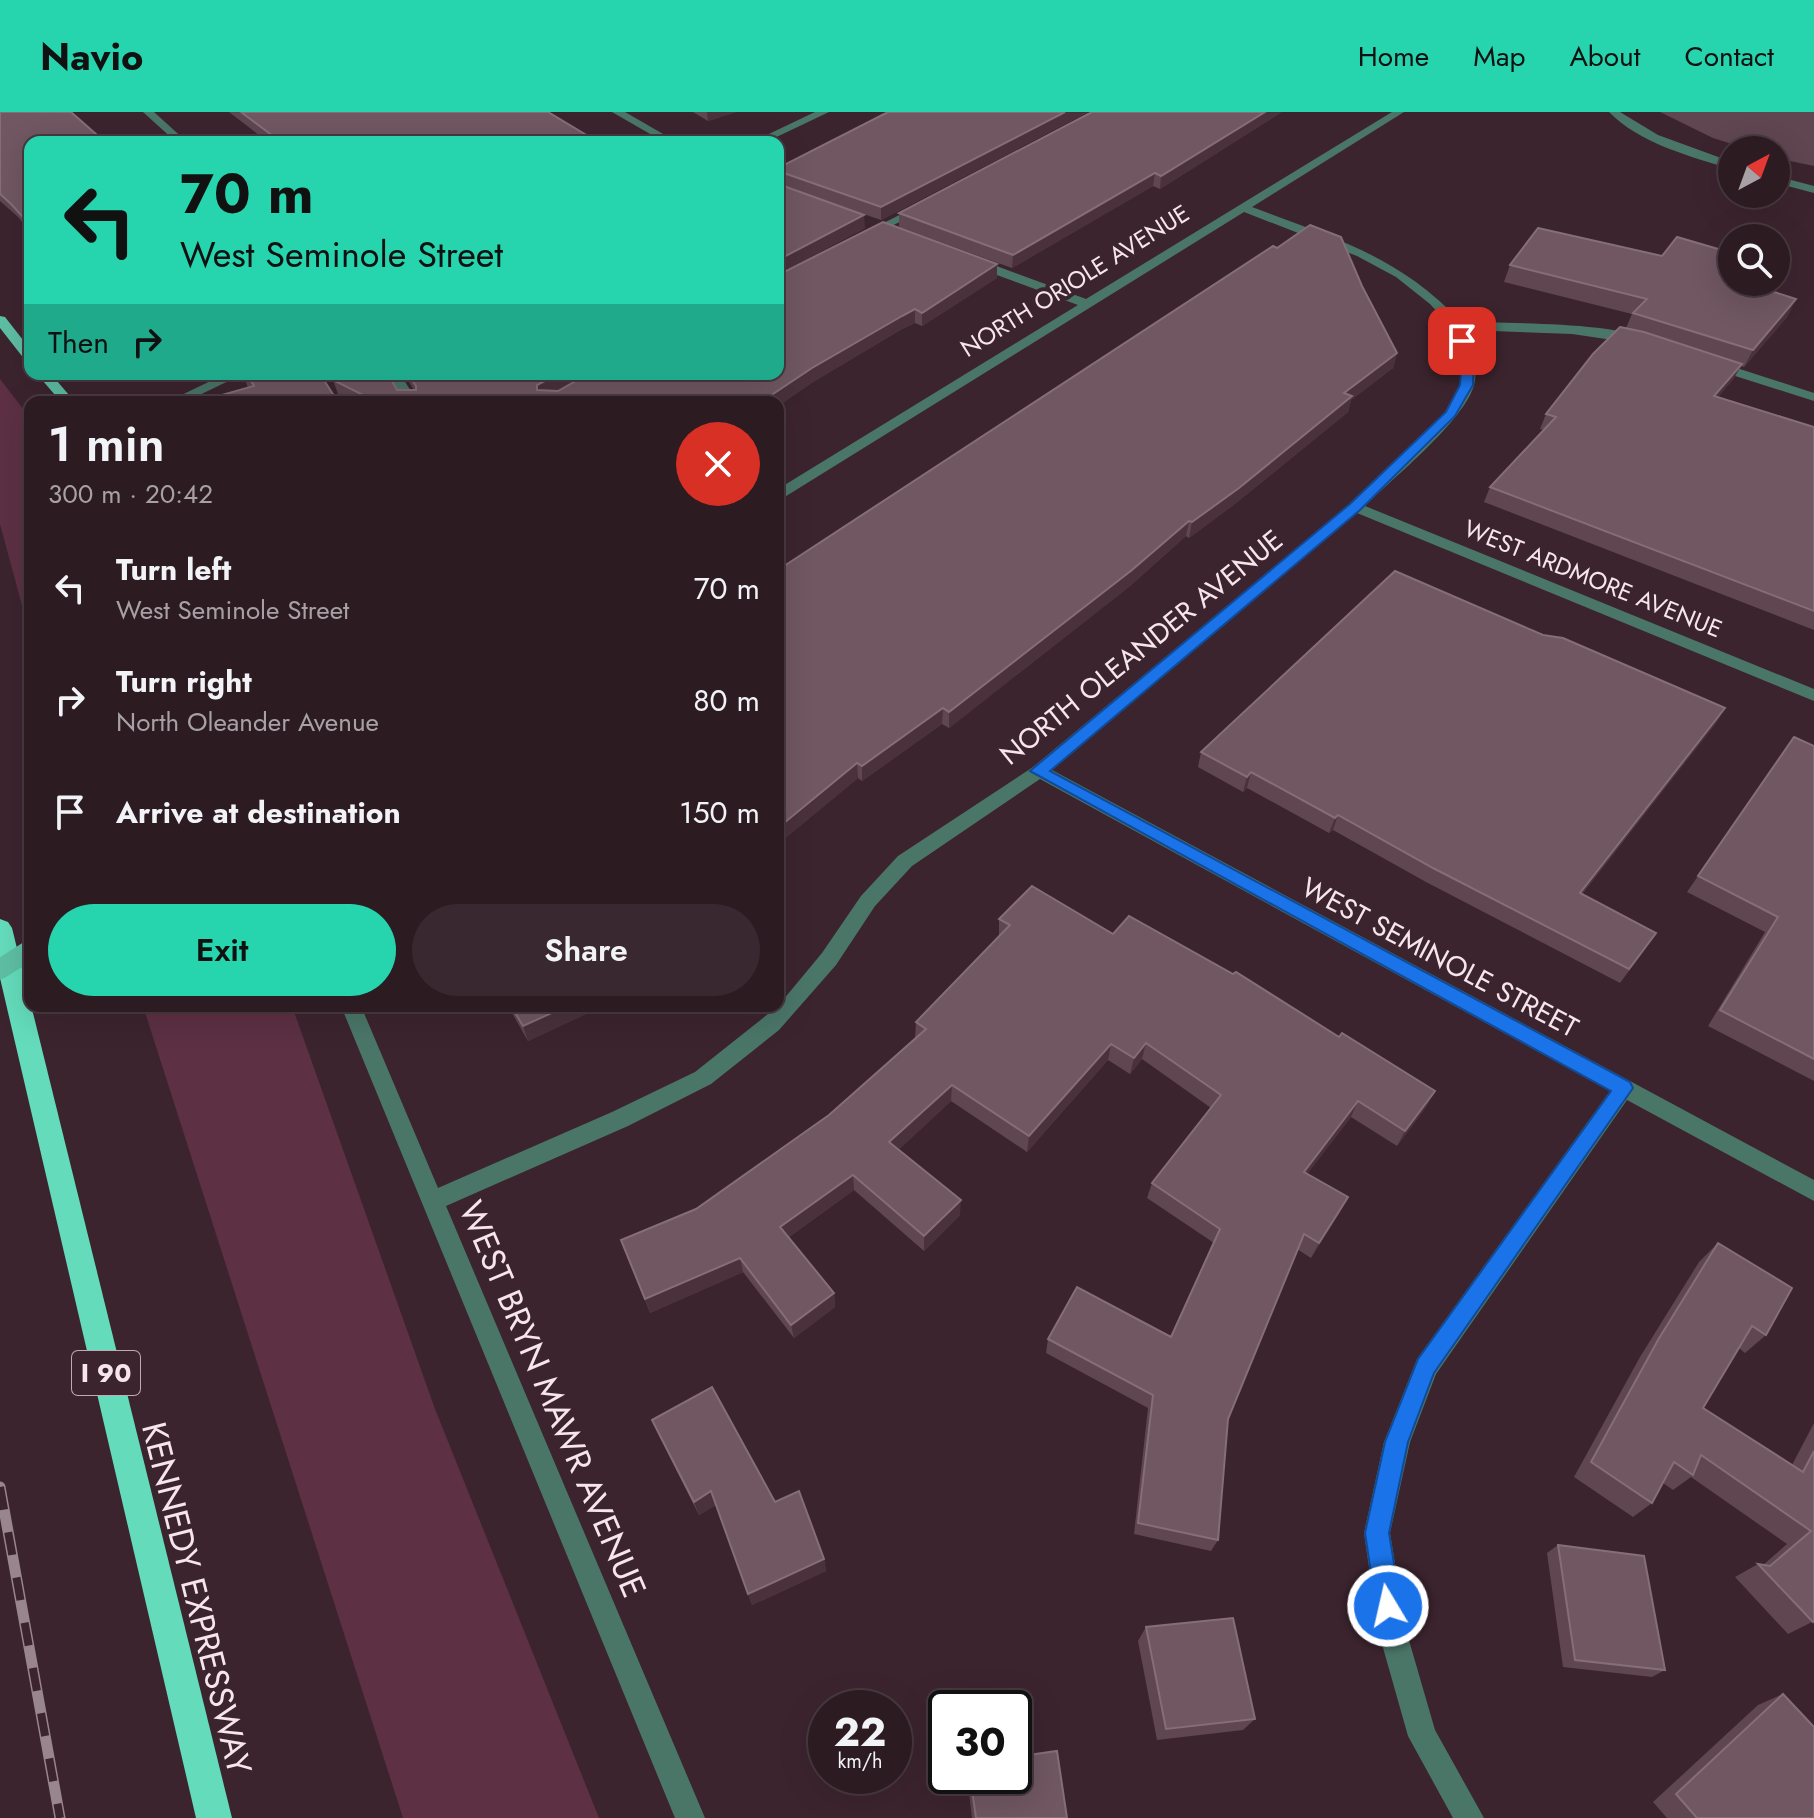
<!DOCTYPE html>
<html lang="en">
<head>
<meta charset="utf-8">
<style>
  body { margin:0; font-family:Jost,sans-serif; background:#39282f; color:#f1f3f6; height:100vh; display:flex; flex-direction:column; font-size:30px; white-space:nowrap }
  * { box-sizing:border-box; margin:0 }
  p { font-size:26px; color:#a7a1a5 }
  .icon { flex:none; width:44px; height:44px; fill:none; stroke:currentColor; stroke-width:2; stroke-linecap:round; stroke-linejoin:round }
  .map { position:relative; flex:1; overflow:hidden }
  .drawer { position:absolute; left:24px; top:284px; width:760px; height:616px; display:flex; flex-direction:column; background:#2d1b22; border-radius:16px; box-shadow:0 8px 32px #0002,0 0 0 2px #483940 }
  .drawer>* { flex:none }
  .banner { position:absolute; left:24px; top:24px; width:760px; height:244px; border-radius:16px; box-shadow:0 8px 32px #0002,0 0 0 2px #483940; background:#26d5ae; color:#111; overflow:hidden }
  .needle { width:52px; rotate:41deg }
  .tools { position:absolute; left:1718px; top:24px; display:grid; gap:16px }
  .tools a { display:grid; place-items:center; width:72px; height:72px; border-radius:50%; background:#2d1b22; box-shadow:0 8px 32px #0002,0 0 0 2px #483940; font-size:40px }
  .speed { position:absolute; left:808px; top:1578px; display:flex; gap:16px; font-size:40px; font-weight:700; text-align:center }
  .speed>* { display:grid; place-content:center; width:104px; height:104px; border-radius:50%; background:#2d1b22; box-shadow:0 8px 32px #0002,0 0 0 2px #483940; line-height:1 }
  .speed small { font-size:20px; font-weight:400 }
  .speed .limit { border:4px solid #111; border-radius:12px; background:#fff; color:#111 }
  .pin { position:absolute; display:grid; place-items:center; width:68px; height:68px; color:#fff; margin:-34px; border-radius:16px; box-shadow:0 4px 12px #0006 }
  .me { position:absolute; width:88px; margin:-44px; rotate:351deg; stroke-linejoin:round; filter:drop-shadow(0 0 6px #0008) }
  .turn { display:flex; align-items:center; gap:28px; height:168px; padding:0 24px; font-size:36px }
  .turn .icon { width:104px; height:104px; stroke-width:2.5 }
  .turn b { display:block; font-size:56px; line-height:68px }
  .then { display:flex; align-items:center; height:76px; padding:0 24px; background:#0003; gap:16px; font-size:30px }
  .round { display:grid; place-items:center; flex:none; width:84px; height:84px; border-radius:42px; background:#39282f }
  .head { display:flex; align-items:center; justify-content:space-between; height:136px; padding:0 24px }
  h1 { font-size:48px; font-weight:600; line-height:60px }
  .cta { display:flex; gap:16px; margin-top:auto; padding:16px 24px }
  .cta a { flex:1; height:92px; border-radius:48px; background:#26d5ae; color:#111; font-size:32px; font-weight:600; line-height:92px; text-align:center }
  .cta a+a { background:#39282f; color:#f1f3f6 }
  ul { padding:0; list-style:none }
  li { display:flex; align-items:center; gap:24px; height:112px; padding:0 24px }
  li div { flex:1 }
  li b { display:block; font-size:30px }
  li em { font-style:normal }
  header { display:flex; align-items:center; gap:48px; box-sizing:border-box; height:112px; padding:0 40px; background:#26d5ae; color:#111 }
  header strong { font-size:38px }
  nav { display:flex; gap:44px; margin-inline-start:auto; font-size:28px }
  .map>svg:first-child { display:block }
</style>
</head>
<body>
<header>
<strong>Navio</strong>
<nav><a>Home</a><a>Map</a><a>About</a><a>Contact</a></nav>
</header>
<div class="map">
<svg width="1814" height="1706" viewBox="0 0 1814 1706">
  <rect width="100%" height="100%" fill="#3c242e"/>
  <g fill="#5d3044">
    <polygon points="0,267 30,306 30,523 0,412"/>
    <polygon points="143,894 292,894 435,1297 599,1706 403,1706"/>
  </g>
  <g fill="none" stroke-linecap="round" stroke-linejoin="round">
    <g fill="#4a7668" fill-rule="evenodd">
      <polygon points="143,0 154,0 187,30 176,30"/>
      <polygon points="612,0 625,0 677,30 664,30"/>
      <polygon points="815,0 829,0 766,30 752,30"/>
      <path d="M1392,0H1404L1252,95C1335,127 1398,143 1461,210C1497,211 1621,210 1646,228L1640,232L1572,222L1465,218C1471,235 1479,254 1474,273C1464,309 1393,366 1365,394L1814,577V589L1357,401L1052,658L1814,1068V1089L1627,988L1436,1262L1410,1330L1390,1421L1406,1518L1435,1618L1484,1706H1453L1408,1624L1378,1518L1364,1421L1384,1330L1417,1247L1610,979L1040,667L912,754L875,794L836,853L779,918L711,972L628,1014L446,1094L705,1706H675L341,894H361L438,1076L612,1000L695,960L778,894L822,841L861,784L898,744L1033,655L1350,392L1445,300L1460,273L1461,245L1451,215L1430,192L1396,165L1357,144L1244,100L783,386L778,387V377L1078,193L967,152V146H975L1086,187Z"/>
      <path d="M1609,0H1620L1658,23L1732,50V57C1691,45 1639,31 1609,0Z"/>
      <polygon points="1776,64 1814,74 1814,81 1776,71"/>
      <polygon points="923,91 929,94 927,96 870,125 860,123"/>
      <polygon points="1712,248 1814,281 1814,289 1707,255 1705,252"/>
      <polygon points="225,262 243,262 185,290 167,290"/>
      <polygon points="386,262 400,262 418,290 404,290"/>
    </g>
    <g fill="#5ebfa4" fill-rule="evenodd">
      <polygon points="0,204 5,205 30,237 30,249 25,248 0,216"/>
      <polygon points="37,262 51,262 75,290 61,290"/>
    </g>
    <polygon fill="#64dcbb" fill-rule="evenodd" points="0,807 8,810 12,816 232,1706 196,1706 0,866"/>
    <defs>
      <polyline id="rail" points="0,1375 60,1706"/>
    </defs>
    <use href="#rail" stroke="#99858d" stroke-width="11"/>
    <use href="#rail" stroke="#3c242e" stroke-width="8" stroke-dasharray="23" stroke-linecap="butt"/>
    <polyline stroke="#5ebfa4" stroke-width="20" points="0,857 30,838"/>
  </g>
  <g fill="#5f4651">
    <polygon points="0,0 30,30 30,119 18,105 0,89"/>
    <polygon points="229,0 548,0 598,30 268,30"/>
    <polygon points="693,0 736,0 708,9"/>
    <polygon points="888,0 1088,0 881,108 808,83 865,116 778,162 778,56"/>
    <polygon points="1282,0 1160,77 1153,74 1012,156 899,115 899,101"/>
    <polygon points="1660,0 1814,0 1814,54 1776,46 1776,38 1751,38 1713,26"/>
    <polygon points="1510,153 1779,174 1774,180 1788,204 1744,255 1741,254 1734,266 1718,285 1814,315 1814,518 1484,390 1490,375 1544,318 1540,317 1546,302 1626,216 1632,202 1504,170"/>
    <polygon points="778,163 997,166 922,214 915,211 902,217 813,270 778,294 778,290 354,290 338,282 333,268 397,278 414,278 404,262 586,262 556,279 558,279"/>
    <polygon points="1362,174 1397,241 1393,256 1351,288 1348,300 1236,391 1189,426 1186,424 1130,474 949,616 942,612 862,669 858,666 778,732 778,458"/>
    <polygon points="243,262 320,262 248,276"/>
    <polygon points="1543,523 1725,596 1716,611 1582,782 1646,836 1620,871 1426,770 1333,718 1329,721 1247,676 1243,680 1198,655 1201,640"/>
    <polygon points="1794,625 1814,634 1814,969 1708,914 1765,820 1687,780"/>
    <polygon points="999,807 1113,822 1339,925 1435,979 1426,995 1397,1034 1351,1005 1307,1062 1340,1100 1311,1146 1297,1137 1228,1307 1218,1428 1211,1439 1134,1422 1148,1296 1046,1241 1048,1227 1171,1225 1214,1131 1147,1086 1152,1071 1211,996 1142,947 1130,962 1108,948 1027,1040 951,989 898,1038 960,1103 924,1139 854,1078 789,1125 834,1181 835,1195 794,1226 743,1160 650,1201 621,1128 696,1097 829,1003 915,926 916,910 999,825"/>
    <polygon points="508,894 603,894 528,929"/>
    <polygon points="1718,1131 1766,1223 1745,1241 1739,1236 1703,1296 1792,1353 1814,1311 1814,1509 1788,1522 1735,1465 1758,1452 1763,1453 1787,1432 1691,1365 1673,1378 1663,1371 1652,1391 1633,1405 1574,1365 1640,1245 1699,1150"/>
    <polygon points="652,1308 775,1390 824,1447 826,1459 752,1493 716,1393 699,1403 658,1322"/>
    <polygon points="1558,1433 1665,1558 1652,1565 1563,1555 1547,1441"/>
    <polygon points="1146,1515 1255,1607 1243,1618 1157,1628 1138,1529"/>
    <polygon points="1783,1582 1814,1706 1667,1706 1653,1690 1758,1593"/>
    <polygon points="967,1664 1014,1664 1067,1706 972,1706"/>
  </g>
  <g fill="#4a313c">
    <polygon points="707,0 736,0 708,9"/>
    <polygon points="1065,0 1088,0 881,108 881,95"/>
    <polygon points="1265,0 1282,0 1160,77 1161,64"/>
    <polygon points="1155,61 1153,74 1012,156 1013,143"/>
    <polygon points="864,103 865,116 778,162 778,148"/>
    <polygon points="997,152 997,166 922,214 922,201"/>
    <polygon points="1788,157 1779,174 1763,196 1771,179"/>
    <polygon points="1796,187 1788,204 1744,255 1753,238"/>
    <polygon points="915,197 915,211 902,217 813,270 778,294 778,290 761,290 812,256 902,204"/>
    <polygon points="1397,241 1393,256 1351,288 1348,300 1236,391 1189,426 1192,410 1344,281"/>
    <polygon points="1742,252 1734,266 1707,298 1714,284"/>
    <polygon points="558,262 586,262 541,287 537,278 537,273"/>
    <polygon points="1189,409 1186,424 1130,474 949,616 949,600"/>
    <polygon points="943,596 942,612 862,669 862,654"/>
    <polygon points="1725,596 1716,611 1571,795 1580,781"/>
    <polygon points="857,651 858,666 778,732 778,716"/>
    <polygon points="1251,660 1247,676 1243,680 1247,665"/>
    <polygon points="1338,703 1333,718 1329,721 1335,706"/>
    <polygon points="567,894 603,894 528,929 523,914"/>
    <polygon points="1146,931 1142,947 1130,962 1134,946"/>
    <polygon points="1111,932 1108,948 1027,1040 1029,1024"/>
    <polygon points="952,973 951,989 890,1046 889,1030"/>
    <polygon points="1435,979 1426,995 1397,1034 1405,1019"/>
    <polygon points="1358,989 1351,1005 1297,1075 1304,1060"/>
    <polygon points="853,1063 854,1078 783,1129 780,1115"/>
    <polygon points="1348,1085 1340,1100 1311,1146 1319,1131"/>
    <polygon points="961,1088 960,1103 924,1139 924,1124"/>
    <polygon points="740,1146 743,1160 650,1201 645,1187"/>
    <polygon points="834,1181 835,1195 794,1226 791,1213"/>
    <polygon points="711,1379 716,1393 699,1403 694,1390"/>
    <polygon points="824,1447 826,1459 752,1493 748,1482"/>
  </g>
  <g fill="#705761" stroke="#856e77" stroke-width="2">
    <polygon points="0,0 71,0 105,30 30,30 30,113 11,92 0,82"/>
    <polygon points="241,0 548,0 598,30 281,30"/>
    <polygon points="888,0 1065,0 881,95 778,59 778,56"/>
    <polygon points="1092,0 1265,0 1161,64 1155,61 1013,143 899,101"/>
    <polygon points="778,72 864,103 778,148"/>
    <polygon points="883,110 997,152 922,201 915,197 902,204 812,256 761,290 377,290 333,268 345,262 388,262 397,278 416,278 416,274 408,262 558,262 537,273 537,278 558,279 588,262 778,262 778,163"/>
    <polygon points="1310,113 1341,125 1362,174 1397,241 1344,281 1352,284 1239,376 1192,410 1189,409 1132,458 949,600 943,596 862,654 857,651 778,716 778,458 1273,134 1277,136"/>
    <polygon points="1538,116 1662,144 1677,125 1732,141 1732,170 1776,170 1776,154 1788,157 1771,179 1796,187 1753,238 1633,201 1647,187 1510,153"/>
    <polygon points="1620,215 1644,220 1742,252 1714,284 1814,315 1814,499 1490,375 1556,305 1546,302 1593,242"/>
    <polygon points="247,262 320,262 338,290 197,290 254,274"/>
    <polygon points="1395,459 1543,523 1563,526 1725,596 1580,781 1656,821 1629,857 1433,756 1338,703 1335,706 1251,660 1247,665 1201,640"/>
    <polygon points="1794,625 1814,634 1814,947 1720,898 1778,805 1698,764"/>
    <polygon points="1032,774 1113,822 1129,804 1233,862 1236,860 1339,925 1342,921 1435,979 1405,1019 1358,989 1304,1060 1348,1085 1319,1131 1304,1122 1228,1307 1218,1428 1138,1411 1153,1283 1048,1227 1077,1175 1171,1225 1220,1117 1152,1071 1221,983 1146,931 1134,946 1111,932 1029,1024 952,973 889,1030 961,1088 924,1124 853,1063 780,1115 834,1181 791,1213 740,1146 645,1187 621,1128 696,1097 829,1003 926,917 916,910 1010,813 999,807"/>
    <polygon points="511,894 567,894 523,914"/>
    <polygon points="1718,1131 1792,1176 1766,1223 1752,1214 1703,1296 1803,1360 1814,1339 1814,1509 1813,1510 1758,1452 1770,1454 1811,1419 1701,1343 1693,1363 1674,1350 1652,1391 1591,1350 1658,1228"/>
    <polygon points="712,1275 775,1390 799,1379 824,1447 748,1482 711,1379 694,1390 652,1308"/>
    <polygon points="1558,1433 1644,1444 1665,1558 1575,1548"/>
    <polygon points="1233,1506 1255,1607 1166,1617 1146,1515"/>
    <polygon points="1783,1582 1814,1615 1814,1706 1697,1706 1676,1682"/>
    <polygon points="1057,1639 1067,1706 976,1706 970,1664 1014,1664 1014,1645"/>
  </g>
  <polygon fill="#1a73e8" stroke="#114b97" stroke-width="2" points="1462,226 1468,229 1474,245 1473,273 1455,304 1360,398 1050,659 1630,970 1633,976 1434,1261 1408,1330 1389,1421 1401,1494 1397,1503 1388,1506 1380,1503 1376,1494 1365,1421 1385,1330 1418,1247 1611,979 1030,659 1350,392 1446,300 1460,273 1462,245 1456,229"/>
  <g text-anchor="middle" stroke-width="8" stroke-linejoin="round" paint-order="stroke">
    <g font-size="24" fill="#f6e6ec" stroke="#3c242e">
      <text transform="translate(1075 169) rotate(-32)" y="8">NORTH ORIOLE AVENUE</text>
      <text transform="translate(1593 467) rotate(22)" y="8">WEST ARDMORE AVENUE</text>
    </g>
    <rect fill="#3c242e" stroke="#beacb3" stroke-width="2" x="72" y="1239" width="68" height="44" rx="6"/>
    <g font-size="26" font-weight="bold" fill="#f6e6ec">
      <text x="106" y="1270">I 90</text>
    </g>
    <g font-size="28" fill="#f6e6ec" stroke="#3c242e">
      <text transform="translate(1141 535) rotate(-39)" y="10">NORTH OLEANDER AVENUE</text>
      <text transform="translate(1440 845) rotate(28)" y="10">WEST SEMINOLE STREET</text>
    </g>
    <g font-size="34" fill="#f6e6ec" stroke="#3c242e">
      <text transform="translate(553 1287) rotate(67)" y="12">WEST BRYN MAWR AVENUE</text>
      <text transform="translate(197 1486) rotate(76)" y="12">KENNEDY EXPRESSWAY</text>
    </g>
  </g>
</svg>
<div class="tools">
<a><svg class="needle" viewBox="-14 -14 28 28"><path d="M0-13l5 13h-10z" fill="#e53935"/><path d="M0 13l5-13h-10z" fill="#a7a1a5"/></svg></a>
<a><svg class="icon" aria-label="search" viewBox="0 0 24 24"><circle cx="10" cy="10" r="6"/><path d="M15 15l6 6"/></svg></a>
</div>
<div class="speed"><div>22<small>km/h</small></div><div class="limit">30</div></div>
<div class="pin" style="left:1462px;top:229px;background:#d93025"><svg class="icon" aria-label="arrive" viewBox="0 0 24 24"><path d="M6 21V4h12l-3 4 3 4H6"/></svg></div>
<svg class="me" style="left:1388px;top:1494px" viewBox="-20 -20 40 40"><circle r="17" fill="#1a73e8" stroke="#fff" stroke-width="3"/><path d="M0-11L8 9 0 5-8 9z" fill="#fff"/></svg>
<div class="banner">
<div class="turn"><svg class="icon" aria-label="left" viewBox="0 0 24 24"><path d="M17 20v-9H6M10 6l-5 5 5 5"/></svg><div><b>70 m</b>West Seminole Street</div></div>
<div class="then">Then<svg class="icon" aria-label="right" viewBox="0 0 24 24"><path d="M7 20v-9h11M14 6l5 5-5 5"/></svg></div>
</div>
<section class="drawer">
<div class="head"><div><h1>1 min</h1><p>300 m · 20:42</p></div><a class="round" style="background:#d93025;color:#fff"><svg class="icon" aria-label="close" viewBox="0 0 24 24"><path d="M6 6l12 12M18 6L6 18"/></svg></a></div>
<ul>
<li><svg class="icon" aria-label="left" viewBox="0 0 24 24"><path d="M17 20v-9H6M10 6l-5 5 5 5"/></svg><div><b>Turn left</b><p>West Seminole Street</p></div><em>70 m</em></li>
<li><svg class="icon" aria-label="right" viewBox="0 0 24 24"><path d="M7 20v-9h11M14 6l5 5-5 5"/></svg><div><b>Turn right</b><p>North Oleander Avenue</p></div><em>80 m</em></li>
<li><svg class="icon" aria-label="arrive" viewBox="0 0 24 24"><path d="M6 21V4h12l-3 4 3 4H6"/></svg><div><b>Arrive at destination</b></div><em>150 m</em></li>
</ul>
<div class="cta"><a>Exit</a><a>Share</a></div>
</section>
</div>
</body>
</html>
